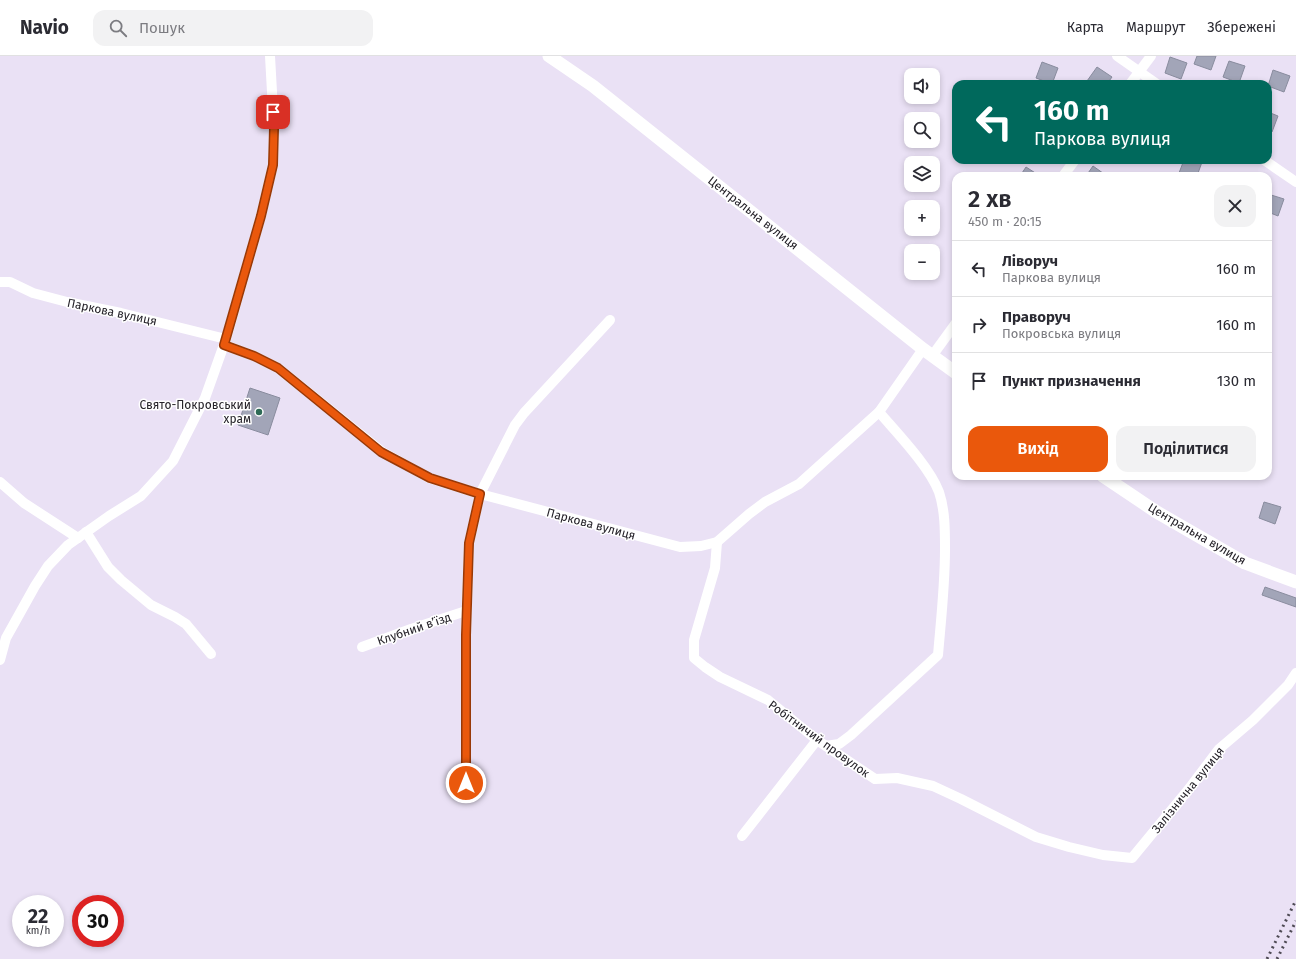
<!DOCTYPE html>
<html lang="uk">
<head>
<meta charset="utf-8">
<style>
  body { margin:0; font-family:"Fira Sans",sans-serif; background:#f2f2f3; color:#2b2b33; height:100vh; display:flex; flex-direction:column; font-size:15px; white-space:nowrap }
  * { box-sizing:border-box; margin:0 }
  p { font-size:13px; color:#7c7c81 }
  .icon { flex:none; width:22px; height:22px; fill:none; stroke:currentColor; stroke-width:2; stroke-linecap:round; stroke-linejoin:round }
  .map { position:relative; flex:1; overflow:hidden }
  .side { position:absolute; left:952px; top:116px; width:320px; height:308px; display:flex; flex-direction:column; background:#fff; border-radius:12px; box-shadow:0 2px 6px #0003 }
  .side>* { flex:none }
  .guide { position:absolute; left:952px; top:24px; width:320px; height:84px; border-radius:12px; box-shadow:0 2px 6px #0003; background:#00695c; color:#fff; overflow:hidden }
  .controls { position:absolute; left:904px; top:12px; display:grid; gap:8px }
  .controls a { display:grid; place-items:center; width:36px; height:36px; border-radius:8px; background:#fff; box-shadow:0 2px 6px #0003; font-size:20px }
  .speed { position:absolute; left:12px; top:839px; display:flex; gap:8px; font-size:20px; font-weight:700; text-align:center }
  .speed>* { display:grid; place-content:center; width:52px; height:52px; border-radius:50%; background:#fff; box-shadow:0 2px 6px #0003; line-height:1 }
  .speed small { font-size:10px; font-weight:400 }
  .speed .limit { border:6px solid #d22; background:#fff; color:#111 }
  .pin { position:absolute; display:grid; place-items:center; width:34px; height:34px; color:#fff; margin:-17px; border-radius:8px; box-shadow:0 2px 6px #0006 }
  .me { position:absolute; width:44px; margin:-22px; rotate:0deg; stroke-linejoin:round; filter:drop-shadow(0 0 3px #0008) }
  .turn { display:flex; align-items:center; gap:14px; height:84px; padding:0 16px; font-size:18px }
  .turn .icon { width:52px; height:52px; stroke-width:2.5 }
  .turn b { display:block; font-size:28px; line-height:34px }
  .round { display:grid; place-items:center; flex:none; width:42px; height:42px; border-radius:12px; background:#f2f2f3 }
  .headline { display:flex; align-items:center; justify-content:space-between; height:68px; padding:0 16px }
  h1 { font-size:24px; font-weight:600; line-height:30px }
  .action { display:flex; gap:8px; margin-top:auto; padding:8px 16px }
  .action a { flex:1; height:46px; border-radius:12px; background:#ea580c; color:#fff; font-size:16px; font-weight:600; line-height:46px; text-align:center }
  .action a+a { background:#f2f2f3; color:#2b2b33 }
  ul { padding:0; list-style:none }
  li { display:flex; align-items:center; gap:12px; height:56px; padding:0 16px; border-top:1px solid #e1e1e2 }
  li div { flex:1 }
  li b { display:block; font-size:15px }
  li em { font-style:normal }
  header { display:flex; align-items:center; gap:24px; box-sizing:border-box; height:56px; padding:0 20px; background:#fff; border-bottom:1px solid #e1e1e2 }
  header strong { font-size:19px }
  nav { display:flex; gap:22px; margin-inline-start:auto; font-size:14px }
  .search { width:280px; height:36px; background:#f2f2f3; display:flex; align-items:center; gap:10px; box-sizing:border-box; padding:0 14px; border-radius:12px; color:#7c7c81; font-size:15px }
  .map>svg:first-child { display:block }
</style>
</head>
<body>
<header>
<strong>Navio</strong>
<div class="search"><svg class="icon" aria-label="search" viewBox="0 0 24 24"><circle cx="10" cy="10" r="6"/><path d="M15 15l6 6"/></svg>Пошук</div>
<nav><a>Карта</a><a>Маршрут</a><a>Збережені</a></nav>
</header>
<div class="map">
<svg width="1296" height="903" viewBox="0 0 1296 903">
  <rect width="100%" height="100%" fill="#eae1f5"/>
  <g fill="#a2a5b8" stroke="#898c9e">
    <polygon points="1197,0 1216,0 1211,14 1194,8"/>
    <polygon points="1170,1 1187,7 1181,23 1165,17"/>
    <polygon points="1229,5 1245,10 1239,27 1223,21"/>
    <polygon points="1042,6 1058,12 1052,28 1036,22"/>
    <polygon points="1097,11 1112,21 1107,28 1091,28 1087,25"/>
    <polygon points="1273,14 1290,20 1284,36 1268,30"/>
    <polygon points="1268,56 1278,60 1272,76 1268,74"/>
    <polygon points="1184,104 1195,104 1202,106 1197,120 1189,120 1179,117"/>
    <polygon points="1093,110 1107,120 1086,120"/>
    <polygon points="1026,111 1040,120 1020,120"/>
    <polygon points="1268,138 1284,143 1278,160 1268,156"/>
    <polygon points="250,332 280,342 268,379 238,369"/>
    <polygon points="1264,446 1281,451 1275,468 1259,462"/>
    <polygon points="1265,531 1296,542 1296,551 1262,539"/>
  </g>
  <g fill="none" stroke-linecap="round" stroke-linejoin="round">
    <g stroke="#fff" stroke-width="10">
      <polyline points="1117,0 1157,28"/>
      <polyline points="1130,28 1151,0"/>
      <polyline points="1264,104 1296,126"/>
      <polyline points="1063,120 1075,104"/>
      <polyline points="0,226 10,226 33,237 67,246 121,257 226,283"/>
      <polyline points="224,289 254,300 278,312 381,395 429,422 480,438 680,491 701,490 717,486 749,458 765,446 799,428 879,356 923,293"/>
      <polyline points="932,300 956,267"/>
      <polyline points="0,426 24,447 78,482"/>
      <polyline points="86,476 108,511 121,524 151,549 175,561 186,568 211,598"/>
      <polyline points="717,486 715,512 694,584 694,602 705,611 720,621 768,644 817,684 875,723 897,722 933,730 961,743 1036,781 1069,791 1103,799 1132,802 1188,734 1219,693 1253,664 1288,629 1296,617"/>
      <polyline points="362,591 411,573 466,555"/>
      <polyline points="0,604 6,582 35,530 48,510 68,489 109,460 141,440 173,405 205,342 226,283 261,160 273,109 274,72 270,0"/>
      <path d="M826,690L839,688L851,679L938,599C941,564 945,529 945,493C945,474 945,454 939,436C929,410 897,377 879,356"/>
      <polyline points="466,727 466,579 469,487 480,438 515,369 524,357 610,264"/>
      <polyline points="742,780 817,684"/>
    </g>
    <g stroke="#fff" stroke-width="13">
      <polyline points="549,0 593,30 923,293 956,317"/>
      <polyline points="1103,420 1155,455 1245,507 1296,526"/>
    </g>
    <g stroke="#4f4b55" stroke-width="3" stroke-dasharray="2 4" stroke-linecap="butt">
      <polyline points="1267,903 1296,844"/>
      <polyline points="1277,903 1296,865"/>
    </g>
  </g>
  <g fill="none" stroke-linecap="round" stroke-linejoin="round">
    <defs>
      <polyline id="route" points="273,56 274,72 273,109 261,160 224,289 254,300 278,312 381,396 430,422 480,438 469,487 466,579 466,727"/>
    </defs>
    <use href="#route" stroke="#983908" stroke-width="10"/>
    <use href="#route" stroke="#ea580c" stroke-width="7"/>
  </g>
  <circle fill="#2e6a56" stroke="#fff" stroke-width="1.5" cx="259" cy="356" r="4"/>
  <g text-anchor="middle" stroke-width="3" stroke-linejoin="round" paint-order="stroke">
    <g font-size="12" fill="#252229" stroke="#fff">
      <text transform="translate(753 157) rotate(38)" y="4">Центральна вулиця</text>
      <text transform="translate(112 256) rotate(12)" y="4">Паркова вулиця</text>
      <text transform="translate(591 468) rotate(15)" y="4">Паркова вулиця</text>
      <text transform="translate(1197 478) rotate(30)" y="4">Центральна вулиця</text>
      <text transform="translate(414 573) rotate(-19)" y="4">Клубний в’їзд</text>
      <text transform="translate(819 683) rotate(36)" y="4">Робітничий провулок</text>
      <text transform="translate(1188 734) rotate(-51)" y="4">Залізнична вулиця</text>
    </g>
    <g font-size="12" fill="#252229" stroke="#fff" text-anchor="end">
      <text x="251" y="353">Свято-Покровський<tspan x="251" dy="14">храм</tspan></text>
    </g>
  </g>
</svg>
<div class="controls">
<a><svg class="icon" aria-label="sound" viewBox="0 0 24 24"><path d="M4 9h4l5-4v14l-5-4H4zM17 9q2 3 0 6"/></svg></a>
<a><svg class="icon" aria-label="search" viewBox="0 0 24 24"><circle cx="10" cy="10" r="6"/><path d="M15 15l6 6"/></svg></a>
<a><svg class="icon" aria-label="layers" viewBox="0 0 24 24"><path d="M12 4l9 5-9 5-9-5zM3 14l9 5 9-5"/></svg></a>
<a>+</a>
<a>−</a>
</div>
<div class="speed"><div>22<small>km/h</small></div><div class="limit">30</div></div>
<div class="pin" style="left:273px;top:56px;background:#d93025"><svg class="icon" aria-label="arrive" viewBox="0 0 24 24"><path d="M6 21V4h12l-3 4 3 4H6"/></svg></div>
<svg class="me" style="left:466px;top:727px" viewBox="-20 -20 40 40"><circle r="17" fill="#ea580c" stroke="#fff" stroke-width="3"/><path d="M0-11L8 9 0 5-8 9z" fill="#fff"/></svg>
<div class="guide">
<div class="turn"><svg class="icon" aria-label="left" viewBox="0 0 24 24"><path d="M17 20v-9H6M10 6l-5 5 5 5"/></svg><div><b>160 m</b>Паркова вулиця</div></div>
</div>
<section class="side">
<div class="headline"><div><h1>2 хв</h1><p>450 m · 20:15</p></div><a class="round"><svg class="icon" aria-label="close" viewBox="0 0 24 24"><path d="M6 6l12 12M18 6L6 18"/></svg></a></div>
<ul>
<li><svg class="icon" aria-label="left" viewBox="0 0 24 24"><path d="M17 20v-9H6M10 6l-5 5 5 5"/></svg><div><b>Ліворуч</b><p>Паркова вулиця</p></div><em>160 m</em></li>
<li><svg class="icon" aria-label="right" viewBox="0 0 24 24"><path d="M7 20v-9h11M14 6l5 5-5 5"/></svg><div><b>Праворуч</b><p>Покровська вулиця</p></div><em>160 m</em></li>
<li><svg class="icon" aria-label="arrive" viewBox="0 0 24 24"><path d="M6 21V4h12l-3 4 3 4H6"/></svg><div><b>Пункт призначення</b></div><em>130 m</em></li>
</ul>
<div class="action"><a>Вихід</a><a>Поділитися</a></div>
</section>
</div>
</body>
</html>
